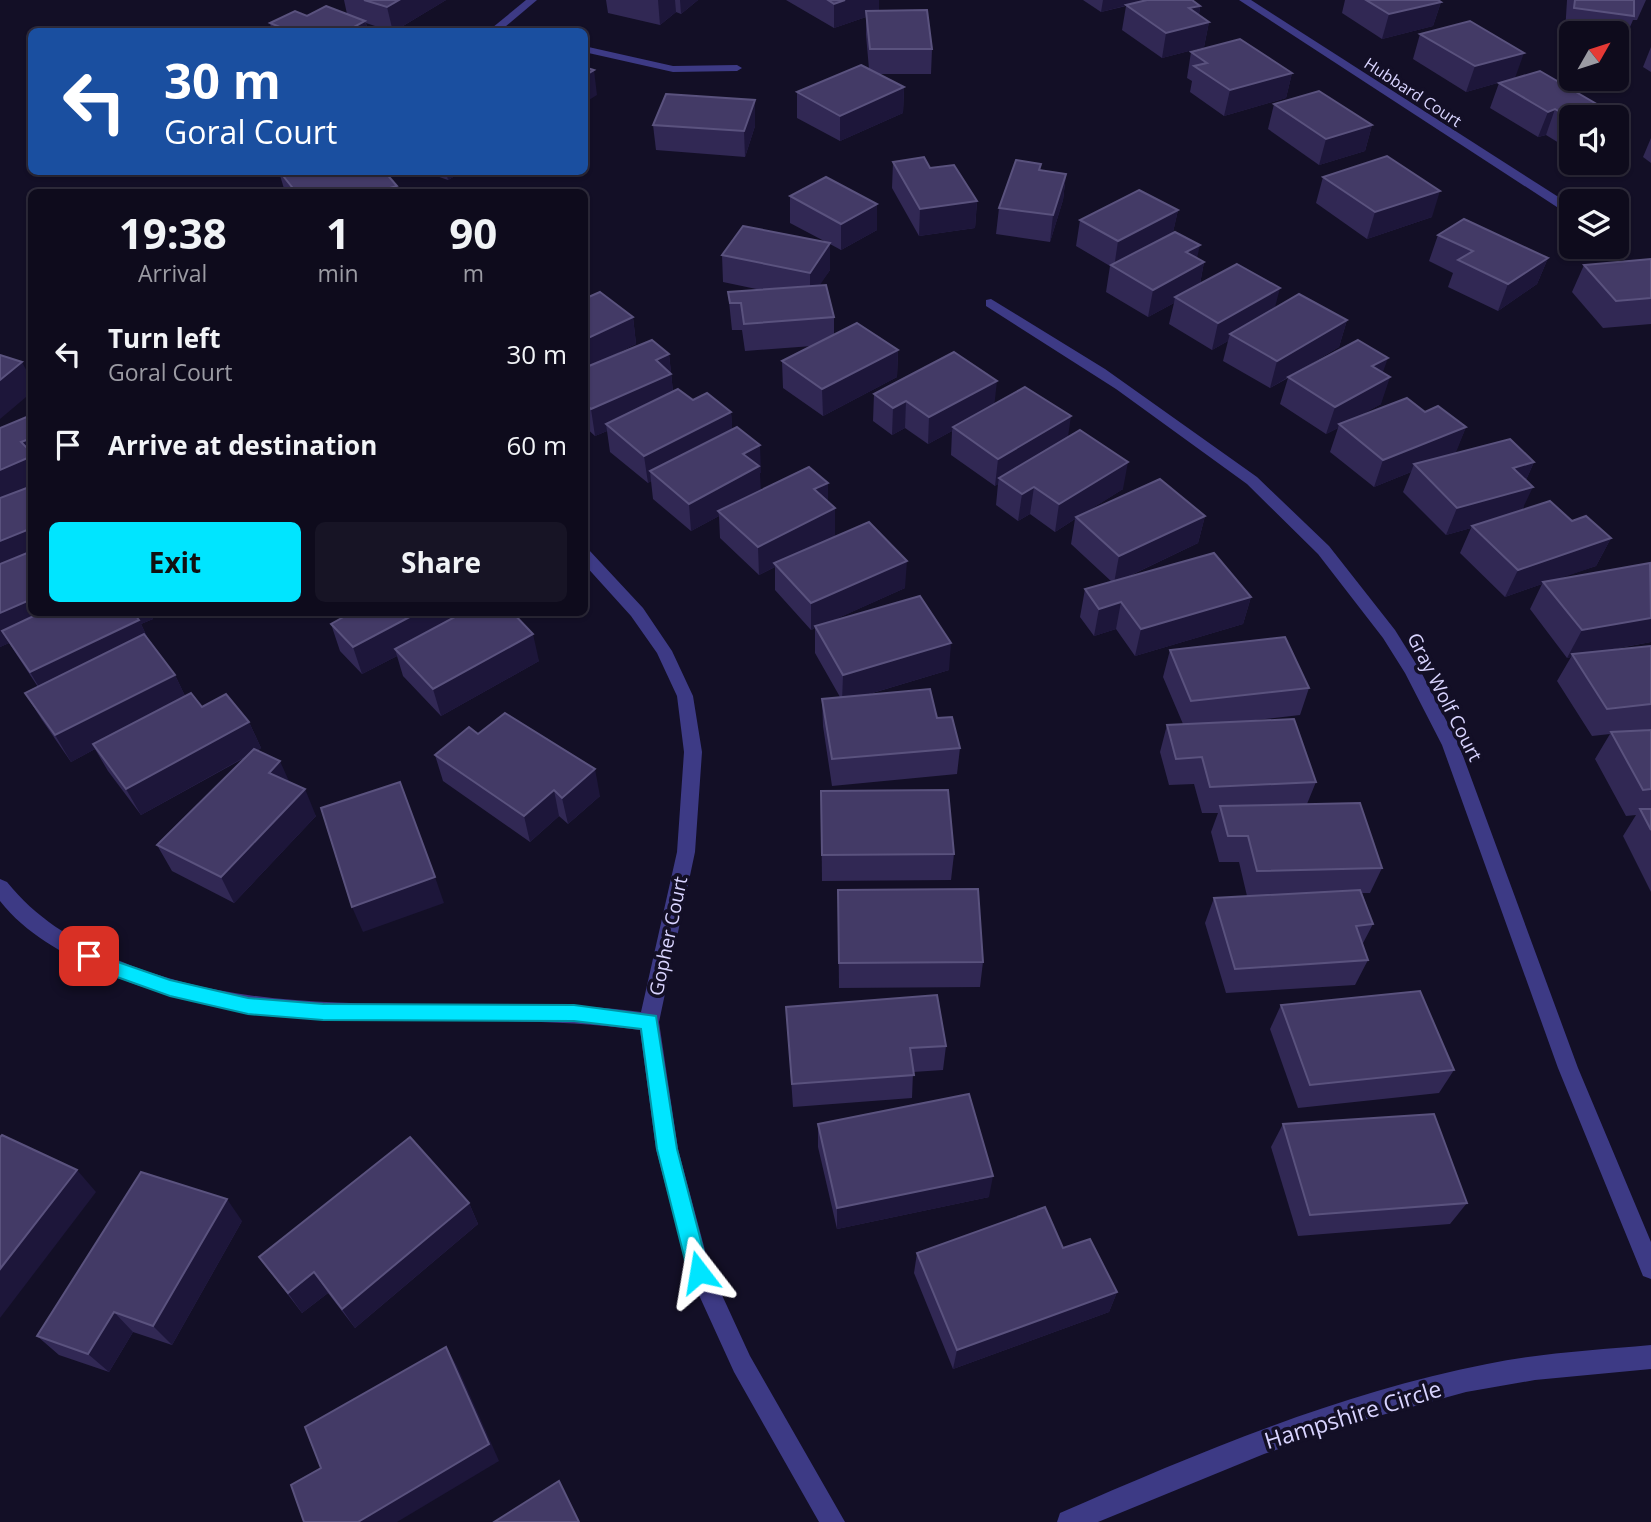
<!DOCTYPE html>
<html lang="en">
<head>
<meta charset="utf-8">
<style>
  body { margin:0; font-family:"Open Sans",sans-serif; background:#171425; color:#f1f3f6; height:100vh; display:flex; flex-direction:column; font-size:26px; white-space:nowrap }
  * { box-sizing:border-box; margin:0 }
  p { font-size:23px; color:#9b9ba3 }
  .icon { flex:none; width:38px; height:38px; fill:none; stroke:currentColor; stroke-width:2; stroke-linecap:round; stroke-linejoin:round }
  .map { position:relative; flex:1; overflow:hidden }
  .side { position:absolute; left:28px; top:189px; width:560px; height:427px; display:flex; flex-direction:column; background:#0e0b1c; border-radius:10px; box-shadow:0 2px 5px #0004,0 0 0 2px #2e2b3b }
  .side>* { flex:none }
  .hud { position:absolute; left:28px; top:28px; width:560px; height:147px; border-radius:10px; box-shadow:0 2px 5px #0004,0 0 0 2px #2e2b3b; background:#1a4fa0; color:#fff; overflow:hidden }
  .needle { width:46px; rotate:51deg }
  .controls { position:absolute; left:1559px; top:21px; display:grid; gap:14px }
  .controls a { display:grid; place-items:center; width:70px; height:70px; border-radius:10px; background:#0e0b1c; box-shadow:0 2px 5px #0004,0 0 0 2px #2e2b3b; font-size:35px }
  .pin { position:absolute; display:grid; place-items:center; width:60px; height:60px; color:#fff; margin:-30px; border-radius:14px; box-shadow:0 4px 10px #0006 }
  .me { position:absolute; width:77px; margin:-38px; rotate:346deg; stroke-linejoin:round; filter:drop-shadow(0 0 5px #0008) }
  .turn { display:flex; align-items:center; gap:24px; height:147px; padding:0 21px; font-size:32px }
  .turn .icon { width:91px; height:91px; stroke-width:2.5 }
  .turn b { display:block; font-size:49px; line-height:60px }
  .eta { display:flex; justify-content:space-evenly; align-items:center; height:119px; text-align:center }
  .eta b { font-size:42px; font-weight:700; line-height:49px }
  .primary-button { display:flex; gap:14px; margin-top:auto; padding:14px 21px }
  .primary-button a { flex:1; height:80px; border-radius:10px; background:#00e5ff; color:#111; font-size:28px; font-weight:700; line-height:80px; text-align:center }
  .primary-button a+a { background:#171425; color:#f1f3f6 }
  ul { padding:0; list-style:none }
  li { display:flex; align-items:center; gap:21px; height:91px; padding:0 21px }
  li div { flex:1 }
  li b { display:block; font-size:26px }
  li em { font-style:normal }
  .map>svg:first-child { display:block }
</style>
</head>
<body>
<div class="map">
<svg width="1651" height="1522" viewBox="0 0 1651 1522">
  <rect width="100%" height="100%" fill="#130f26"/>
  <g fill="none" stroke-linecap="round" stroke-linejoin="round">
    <g fill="#3d3a85" fill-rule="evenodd">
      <polygon points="526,0 537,0 499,32 487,32"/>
      <polygon points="1239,0 1251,0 1571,205 1572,210 1563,211"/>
      <polygon points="584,46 673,66 737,65 742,68 737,71 673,72 584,52"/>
      <polygon points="991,299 1105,369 1257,477 1329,546 1395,630 1420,670 1459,745 1578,1068 1651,1242 1651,1279 1643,1276 1558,1068 1442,745 1405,673 1383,638 1318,554 1247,484 1116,389 986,306 986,300"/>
      <path d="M584,549L589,550L643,608L672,651L693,696L702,752L695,852L659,1022L678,1149L710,1269L750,1356L845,1522H819L734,1372L688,1271L656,1149L640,1030C459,1005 272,1047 99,970C62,953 26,934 0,901V879L7,882C36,918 71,939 113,958C279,1031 466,989 641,1012L677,852L684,752L677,696L657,653L631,616L584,564Z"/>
      <path d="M1651,1345V1369L1535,1380L1466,1392L1364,1420L1264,1454L1098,1522H1057L1060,1513C1197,1453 1339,1393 1487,1364C1541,1353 1596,1350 1651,1345Z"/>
    </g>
  </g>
  <g fill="#312854">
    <polygon points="344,0 446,0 393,32 366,23 368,32 272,32 270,23 307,16 347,14"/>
    <polygon points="606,0 698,0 681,14 676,12 660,25 608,13"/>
    <polygon points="786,0 879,0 879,11 932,49 931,74 879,74 904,87 903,113 840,141 797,118 797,92 869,69 866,35 866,17 834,28"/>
    <polygon points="1083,0 1192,0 1200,6 1199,15 1209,22 1204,47 1162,58 1122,30 1126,6 1101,12"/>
    <polygon points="1345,0 1438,0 1441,2 1433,26 1382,39 1342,13"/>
    <polygon points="1567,0 1646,0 1637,20 1633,20 1624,41 1617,40 1617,33 1565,33"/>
    <polygon points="1420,34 1515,78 1466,92 1413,59"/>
    <polygon points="1651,47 1651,72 1643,67"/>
    <polygon points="1191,52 1292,73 1286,98 1224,116 1190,92 1192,81 1187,78"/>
    <polygon points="1499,83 1617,116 1617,117 1572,117 1572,151 1546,135 1538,137 1490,108"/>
    <polygon points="755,100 755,126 745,157 656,150 653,125"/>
    <polygon points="1274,104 1372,125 1365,151 1319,165 1268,129"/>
    <polygon points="1651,138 1651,163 1643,157"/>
    <polygon points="893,162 930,168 977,201 975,228 919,236 892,188"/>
    <polygon points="1041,164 1040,171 1066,174 1063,200 1050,242 996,234 999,208"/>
    <polygon points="279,172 385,172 397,186 399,192 285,192"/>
    <polygon points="425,172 462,172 448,180"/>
    <polygon points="1323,177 1432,217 1367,239 1316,203"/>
    <polygon points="790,196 877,204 877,230 841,250 830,244 830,270 819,285 834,317 834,335 898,350 897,377 823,416 783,388 782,361 812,346 745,351 742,330 732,330 728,292 761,290 723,282 722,255 826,242 790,223"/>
    <polygon points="1178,210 1173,232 1197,258 1204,262 1200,284 1275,308 1347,320 1339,347 1297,372 1383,373 1381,404 1355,418 1425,412 1466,427 1455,453 1534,462 1526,480 1523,510 1572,521 1611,538 1596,566 1553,580 1651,564 1651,642 1603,651 1651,646 1651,729 1637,731 1651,730 1651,892 1623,836 1636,815 1626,816 1595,759 1610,734 1592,736 1557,681 1571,657 1567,658 1530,609 1542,584 1505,597 1460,553 1471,528 1446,535 1403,492 1411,472 1374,487 1330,452 1338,428 1326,434 1280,404 1288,378 1270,388 1223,361 1228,341 1212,350 1169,324 1174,303 1148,317 1106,292 1110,266 1076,246 1080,220"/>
    <polygon points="1438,235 1548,258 1537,284 1498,311 1448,287 1453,273 1429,261"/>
    <polygon points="1651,259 1651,324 1603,328 1572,292 1584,265"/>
    <polygon points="584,299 633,317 636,344 595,364 669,354 673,392 693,400 731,412 732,430 761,473 760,473 760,491 828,483 828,502 835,508 835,536 823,542 905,588 829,622 949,670 866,695 937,718 960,748 957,774 832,786 823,726 822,699 840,697 815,653 815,628 811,630 775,590 775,567 759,575 720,538 719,516 691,531 653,499 651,481 648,483 610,452 607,431 595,436 584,426"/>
    <polygon points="874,394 995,404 1068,437 1123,489 1086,512 1205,516 1198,543 1123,579 1251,597 1243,624 1135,656 1116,629 1094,636 1080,617 1085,589 1112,582 1071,544 1075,519 1055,532 1030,514 1018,521 996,505 998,484 995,486 951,455 952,431 928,444 905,428 892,435 873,421"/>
    <polygon points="0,428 32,612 150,612 153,619 141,624 148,639 175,675 185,696 202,707 249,722 261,748 257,751 289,782 316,816 234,903 172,871 157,845 246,757 141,815 108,771 95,749 71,762 42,720 25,693 38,687 9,643 0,647"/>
    <polygon points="337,612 512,612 539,661 441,716 403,676 397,656 362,674 340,651 331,624 340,619"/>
    <polygon points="1170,650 1309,688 1300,715 1238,722 1316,782 1307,804 1382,868 1370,893 1362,893 1373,924 1362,945 1368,960 1355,985 1226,993 1205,923 1214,898 1247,896 1239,862 1219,862 1211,832 1218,813 1202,813 1194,784 1169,785 1160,752 1167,725 1183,724 1163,677"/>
    <polygon points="478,734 600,796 568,824 559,816 530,842 443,781 435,755"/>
    <polygon points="821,791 954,854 951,880 822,881"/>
    <polygon points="838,890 983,962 980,987 839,988"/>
    <polygon points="1281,1005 1454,1070 1439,1093 1298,1108 1270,1029"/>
    <polygon points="786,1007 946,1046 943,1070 913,1072 912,1098 793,1107"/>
    <polygon points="818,1124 989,1197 837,1229 818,1147"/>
    <polygon points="1283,1124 1467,1203 1450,1224 1298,1236 1271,1147"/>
    <polygon points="469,1203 478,1224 355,1328 328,1293 302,1313 259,1257"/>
    <polygon points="242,1221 172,1345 133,1332 109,1372 59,1355 37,1336"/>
    <polygon points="917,1253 1117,1292 1109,1312 953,1369 914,1273"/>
  </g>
  <g fill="#1d163a">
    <polygon points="399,0 446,0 393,32 387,7"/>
    <polygon points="658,0 675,0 676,12 660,25"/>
    <polygon points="680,0 698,0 681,14"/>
    <polygon points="845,0 879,0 879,13 866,11 866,17 834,28 834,4"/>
    <polygon points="1103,0 1148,0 1101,12"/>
    <polygon points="1441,2 1433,26 1382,39 1389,14"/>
    <polygon points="1200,6 1197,25 1209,22 1204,47 1162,58 1166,33 1189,8"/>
    <polygon points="365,21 368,32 345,32"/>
    <polygon points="1524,53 1515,78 1466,92 1475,66"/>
    <polygon points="594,70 597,95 584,103 584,76"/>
    <polygon points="1292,73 1286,98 1224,116 1230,90"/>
    <polygon points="904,87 903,113 840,141 840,116"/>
    <polygon points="755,100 755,126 745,157 744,131"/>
    <polygon points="1555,109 1546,135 1538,137 1548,112"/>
    <polygon points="1372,125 1365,151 1319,165 1326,139"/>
    <polygon points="446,172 462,172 448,180"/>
    <polygon points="1066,174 1063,200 1050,242 1053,215"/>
    <polygon points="397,186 399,192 375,192"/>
    <polygon points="1440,191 1432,217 1367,239 1375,212"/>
    <polygon points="977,201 975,228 919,236 920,209"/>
    <polygon points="877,204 877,230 841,250 841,224"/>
    <polygon points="1178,210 1172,237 1114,268 1118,241"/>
    <polygon points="830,243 830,270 810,300 810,273"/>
    <polygon points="1200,245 1195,267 1204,262 1199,289 1175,297 1174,303 1148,317 1153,290 1186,252"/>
    <polygon points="1548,258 1537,284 1498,311 1508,284"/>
    <polygon points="1280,288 1273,315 1230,334 1228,341 1212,350 1218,323"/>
    <polygon points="633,317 636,344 584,369 584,340"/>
    <polygon points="1347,320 1339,347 1270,388 1277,361"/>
    <polygon points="898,350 897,377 823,416 822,389"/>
    <polygon points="669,354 674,401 606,424 607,431 595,436 591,409 656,360"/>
    <polygon points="1388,358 1379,383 1390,377 1381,404 1341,426 1339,424 1338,428 1326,434 1335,407 1372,366"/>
    <polygon points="22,362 32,381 32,392 0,419 0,380"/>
    <polygon points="997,381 994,408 953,427 952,431 928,444 929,417"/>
    <polygon points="906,401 905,428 892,435 893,408"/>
    <polygon points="731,412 733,439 650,471 651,481 648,483 644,456"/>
    <polygon points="1071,416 1067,444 999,478 998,484 995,486 998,459"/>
    <polygon points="1466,427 1455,455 1414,464 1411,472 1374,487 1383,460"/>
    <polygon points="32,438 32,490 0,504 0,470 21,442"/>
    <polygon points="760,445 761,473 760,473 761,494 718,511 719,516 691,531 689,504 743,454"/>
    <polygon points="1128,462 1123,489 1077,518 1076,517 1075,519 1055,532 1059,504"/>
    <polygon points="1534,462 1522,489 1513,468"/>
    <polygon points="828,483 828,510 814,489"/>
    <polygon points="1034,487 1030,514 1018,521 1022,494"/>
    <polygon points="1533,487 1520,514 1472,526 1471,528 1446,535 1457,508"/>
    <polygon points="835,508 835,536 777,566 774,563 775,567 759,575 758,547"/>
    <polygon points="1205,516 1198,543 1114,583 1119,556"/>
    <polygon points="32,528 32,561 0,574 0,541"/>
    <polygon points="1611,538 1596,566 1544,584 1543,582 1542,584 1505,597 1518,570"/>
    <polygon points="907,561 905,588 816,628 815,626 815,628 811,630 811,603"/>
    <polygon points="1251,597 1243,624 1135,656 1141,629"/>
    <polygon points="1651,598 1651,642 1574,656 1572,654 1571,657 1567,658 1582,630"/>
    <polygon points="32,599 32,612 79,612 2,631 9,643 0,647 0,613"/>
    <polygon points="1121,602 1116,629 1094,636 1099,609"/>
    <polygon points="129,612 150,612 153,619 141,624 152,647 46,699 30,672"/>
    <polygon points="419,612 466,612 395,649 397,656 362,674 353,647"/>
    <polygon points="533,634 539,661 441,716 433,689"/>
    <polygon points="951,643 949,670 842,702 843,675"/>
    <polygon points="175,675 188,702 93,744 95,749 71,762 55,735"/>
    <polygon points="249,722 261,748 141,815 126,789"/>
    <polygon points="280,761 292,788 269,773"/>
    <polygon points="595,769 600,796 568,824 562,798"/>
    <polygon points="305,789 316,816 234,903 221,877"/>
    <polygon points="554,790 559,816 530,842 524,816"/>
    <polygon points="435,877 444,903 363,932 352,907"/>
    <polygon points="77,1170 96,1192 0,1318 0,1269"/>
    <polygon points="993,1176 989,1197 837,1229 837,1208"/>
    <polygon points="227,1199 242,1221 172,1345 153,1326"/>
    <polygon points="469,1203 478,1224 355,1328 342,1309"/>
    <polygon points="314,1272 328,1293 302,1313 288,1293"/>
    <polygon points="1117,1292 1109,1312 953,1369 957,1350"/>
    <polygon points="114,1312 133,1332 109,1372 88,1354"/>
    <polygon points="446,1347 457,1366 499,1461 397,1522 358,1522"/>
  </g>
  <g fill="#433a66" stroke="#5a527e" stroke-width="2">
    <polygon points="364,0 399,0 387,7"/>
    <polygon points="828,0 845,0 834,4"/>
    <polygon points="1147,0 1192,0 1200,6 1189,8 1209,22 1166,33 1126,5"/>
    <polygon points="1366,0 1438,0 1441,2 1389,14"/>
    <polygon points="1575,0 1634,0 1634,16 1574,8"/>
    <polygon points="326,6 365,21 345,32 284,32 287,30 270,23 295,11 307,16"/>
    <polygon points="927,10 932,49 870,49 866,11"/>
    <polygon points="1470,21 1524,53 1475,66 1420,34"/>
    <polygon points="1240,39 1292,73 1230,90 1194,66 1207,63 1191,52"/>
    <polygon points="861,65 904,87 840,116 797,92"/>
    <polygon points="584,67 594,70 584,76"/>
    <polygon points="1540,71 1617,116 1613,117 1572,117 1572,119 1555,109 1548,112 1499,83"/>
    <polygon points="1319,91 1372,125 1326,139 1274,104"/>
    <polygon points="666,94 755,100 744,131 653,125"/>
    <polygon points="1387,156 1440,191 1375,212 1323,177"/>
    <polygon points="924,157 930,168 954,165 977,201 920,209 893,162"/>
    <polygon points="1016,160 1041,164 1039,170 1066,174 1053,215 999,208"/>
    <polygon points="280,172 385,172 397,186 375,192 296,192"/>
    <polygon points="826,177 877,204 841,224 790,196"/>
    <polygon points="1139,190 1178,210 1118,241 1080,220"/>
    <polygon points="1464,219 1548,258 1508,284 1458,260 1473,251 1438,235"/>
    <polygon points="743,226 830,243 810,273 722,255"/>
    <polygon points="1175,232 1200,245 1186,252 1204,262 1153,290 1111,265"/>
    <polygon points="1651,259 1651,298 1616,301 1584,265"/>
    <polygon points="1237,264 1280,288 1218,323 1175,297"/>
    <polygon points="826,285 834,317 744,324 741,303 730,303 728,292"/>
    <polygon points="600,292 633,317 584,340 584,299"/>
    <polygon points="1299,294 1347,320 1277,361 1230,334"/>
    <polygon points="857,323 898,350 822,389 782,361"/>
    <polygon points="652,340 669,354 656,360 671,374 591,409 584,403 584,368"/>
    <polygon points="1358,340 1388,358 1372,366 1390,377 1335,407 1288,377"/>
    <polygon points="954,352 997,381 929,417 906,401 893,408 874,394"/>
    <polygon points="0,355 22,362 0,380"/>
    <polygon points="1025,387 1071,416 998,459 953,427"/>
    <polygon points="678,389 693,400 707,393 731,412 644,456 606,424"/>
    <polygon points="1407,398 1425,412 1438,406 1466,427 1383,460 1339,424"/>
    <polygon points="29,416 32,420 32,438 21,442 32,453 32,456 0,470 0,428"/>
    <polygon points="737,427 760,445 743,454 759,466 689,504 650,471"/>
    <polygon points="1080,430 1128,462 1059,504 1034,487 1022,494 999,478"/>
    <polygon points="1510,439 1534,462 1513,468 1533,487 1457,508 1414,464"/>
    <polygon points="809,467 828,483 814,489 835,508 758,547 718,511"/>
    <polygon points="1160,479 1205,516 1119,556 1076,517"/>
    <polygon points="32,486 32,528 0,541 0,498"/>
    <polygon points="1550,501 1572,521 1586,516 1611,538 1518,570 1472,526"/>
    <polygon points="869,522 907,561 811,603 774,563"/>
    <polygon points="32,551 32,599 0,613 0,564"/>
    <polygon points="1214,553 1251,597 1141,629 1121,602 1099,609 1085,589"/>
    <polygon points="1650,563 1651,618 1582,630 1543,582"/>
    <polygon points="920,596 951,643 843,675 815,626"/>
    <polygon points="42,612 133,612 139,620 30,672 2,631"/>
    <polygon points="345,612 419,612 353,647 331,624 347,615"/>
    <polygon points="464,612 512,612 533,634 433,689 395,649"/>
    <polygon points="144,634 175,675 55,735 25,693"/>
    <polygon points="1285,637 1309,688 1191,701 1170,650"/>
    <polygon points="1651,646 1651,704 1607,709 1572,654"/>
    <polygon points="930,689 937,718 952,717 960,748 832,759 822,699"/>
    <polygon points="191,693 202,707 226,694 249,722 126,789 93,744"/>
    <polygon points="505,713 595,769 562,798 554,790 524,816 435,755 469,727 478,734"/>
    <polygon points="1294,719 1316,782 1210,787 1202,757 1176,759 1167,725"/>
    <polygon points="1651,730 1651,789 1643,790 1611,732"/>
    <polygon points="254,749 280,761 269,773 305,789 221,877 157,845"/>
    <polygon points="400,782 435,877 352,907 321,808"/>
    <polygon points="948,790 954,854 822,855 821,791"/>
    <polygon points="1360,803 1382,868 1257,871 1248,836 1228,836 1220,806"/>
    <polygon points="1640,809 1651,809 1651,830"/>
    <polygon points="978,889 983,962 839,963 838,890"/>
    <polygon points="1360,890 1373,924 1356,926 1368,960 1235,969 1214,898"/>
    <polygon points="1420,991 1454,1070 1310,1085 1281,1005"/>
    <polygon points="937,995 946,1046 910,1048 914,1075 792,1084 786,1007"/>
    <polygon points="969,1094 993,1176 837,1208 818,1124"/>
    <polygon points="1434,1114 1467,1203 1310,1215 1283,1124"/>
    <polygon points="2,1135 77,1170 0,1269 0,1137"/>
    <polygon points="410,1137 469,1203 342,1309 314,1272 288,1293 259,1257"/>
    <polygon points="141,1172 227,1199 153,1326 114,1312 88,1354 37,1336"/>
    <polygon points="1045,1207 1063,1248 1090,1239 1117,1292 957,1350 917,1253"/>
    <polygon points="446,1347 489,1444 358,1522 304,1522 291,1485 321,1468 305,1427"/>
    <polygon points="559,1481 579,1522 494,1522"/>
  </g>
  <polygon fill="#00e5ff" stroke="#0095a6" stroke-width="2" points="89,949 115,961 170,980 248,998 323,1004 574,1005 656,1016 677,1149 709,1272 706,1279 699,1282 691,1279 688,1272 657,1149 641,1029 574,1021 323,1020 248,1014 170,996 103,972 83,962 80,956 83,951"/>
  <g text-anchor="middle" stroke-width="7" stroke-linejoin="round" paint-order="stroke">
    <g font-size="16" fill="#d9d4ff" stroke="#130f26">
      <text transform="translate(1413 92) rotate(33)" y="6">Hubbard Court</text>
    </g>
    <g font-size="19" fill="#d9d4ff" stroke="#130f26">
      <text transform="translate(1445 697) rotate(63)" y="7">Gray Wolf Court</text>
      <text transform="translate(668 936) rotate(-78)" y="7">Gopher Court</text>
    </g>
    <g font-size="23" fill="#d9d4ff" stroke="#130f26">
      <text transform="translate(1353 1415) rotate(-17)" y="8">Hampshire Circle</text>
    </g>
  </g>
</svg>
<div class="controls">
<a><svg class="needle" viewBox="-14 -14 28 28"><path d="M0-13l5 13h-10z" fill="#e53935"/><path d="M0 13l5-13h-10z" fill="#9b9ba3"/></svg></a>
<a><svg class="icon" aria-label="sound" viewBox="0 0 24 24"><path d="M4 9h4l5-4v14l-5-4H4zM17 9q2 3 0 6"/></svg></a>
<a><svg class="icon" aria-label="layers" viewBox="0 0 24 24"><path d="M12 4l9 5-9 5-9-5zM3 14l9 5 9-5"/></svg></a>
</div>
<div class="pin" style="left:89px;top:956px;background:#d93025"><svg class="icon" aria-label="arrive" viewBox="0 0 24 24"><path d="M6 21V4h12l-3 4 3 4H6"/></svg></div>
<svg class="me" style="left:699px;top:1272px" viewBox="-20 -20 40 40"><path d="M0-17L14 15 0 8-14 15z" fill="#00e5ff" stroke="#fff" stroke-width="4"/></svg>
<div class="hud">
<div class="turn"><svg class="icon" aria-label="left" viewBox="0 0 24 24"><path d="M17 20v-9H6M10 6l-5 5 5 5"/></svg><div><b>30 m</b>Goral Court</div></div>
</div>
<section class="side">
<div class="eta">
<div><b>19:38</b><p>Arrival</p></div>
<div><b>1</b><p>min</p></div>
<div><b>90</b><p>m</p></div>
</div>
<ul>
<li><svg class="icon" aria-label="left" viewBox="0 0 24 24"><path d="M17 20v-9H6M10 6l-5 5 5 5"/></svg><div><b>Turn left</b><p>Goral Court</p></div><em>30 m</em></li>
<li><svg class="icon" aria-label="arrive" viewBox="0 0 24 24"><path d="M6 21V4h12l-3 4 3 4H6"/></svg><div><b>Arrive at destination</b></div><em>60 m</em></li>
</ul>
<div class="primary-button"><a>Exit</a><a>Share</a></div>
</section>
</div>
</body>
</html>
